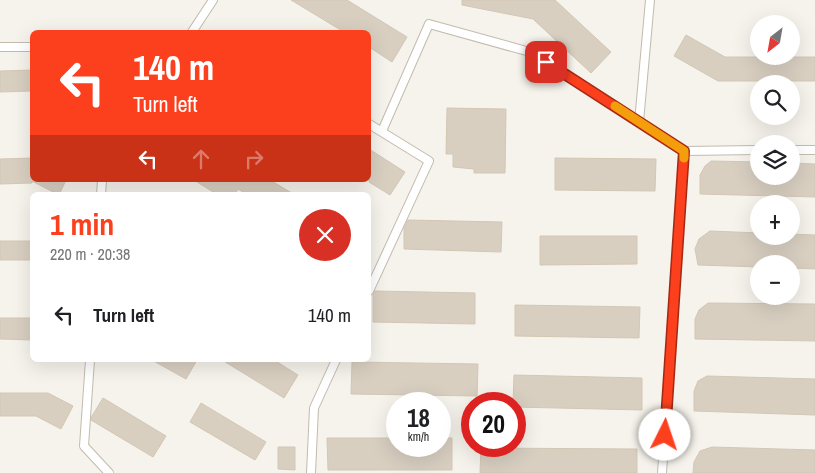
<!DOCTYPE html>
<html lang="en">
<head>
<meta charset="utf-8">
<style>
  body { margin:0; font-family:"Archivo Narrow",sans-serif; background:#f2f2f2; color:#202124; height:100vh; display:flex; flex-direction:column; font-size:19px; white-space:nowrap }
  * { box-sizing:border-box; margin:0 }
  p { font-size:16px; color:#757577 }
  .icon { flex:none; width:28px; height:28px; fill:none; stroke:currentColor; stroke-width:2; stroke-linecap:round; stroke-linejoin:round }
  .map { position:relative; flex:1; overflow:hidden }
  .details { position:absolute; left:30px; top:192px; width:341px; height:170px; display:flex; flex-direction:column; background:#fff; border-radius:8px; box-shadow:0 5px 20px #0002 }
  .details>* { flex:none }
  .banner { position:absolute; left:30px; top:30px; width:341px; height:152px; border-radius:8px; box-shadow:0 5px 20px #0002; background:#fc3f1d; color:#fff; overflow:hidden }
  .needle { width:32px; rotate:211deg }
  .buttons { position:absolute; left:750px; top:15px; display:grid; gap:10px }
  .buttons a { display:grid; place-items:center; width:50px; height:50px; border-radius:50%; background:#fff; box-shadow:0 5px 20px #0002; font-size:25px }
  .speed { position:absolute; left:386px; top:392px; display:flex; gap:10px; font-size:25px; font-weight:700; text-align:center }
  .speed>* { display:grid; place-content:center; width:65px; height:65px; border-radius:50%; background:#fff; box-shadow:0 5px 20px #0002; line-height:1 }
  .speed small { font-size:12px; font-weight:400 }
  .speed .limit { border:8px solid #d22; background:#fff; color:#111 }
  .pin { position:absolute; display:grid; place-items:center; width:42px; height:42px; color:#fff; margin:-21px; border-radius:10px; box-shadow:0 2px 8px #0006 }
  .me { position:absolute; width:55px; margin:-28px; rotate:4deg; stroke-linejoin:round; filter:drop-shadow(0 0 4px #0008) }
  .turn { display:flex; align-items:center; gap:18px; height:105px; padding:0 20px; font-size:22px }
  .turn .icon { width:65px; height:65px; stroke-width:2.5 }
  .turn b { display:block; font-size:35px; line-height:42px }
  .lanes { display:flex; align-items:center; height:48px; padding:0 20px; background:#0003; justify-content:center; gap:25px; direction:ltr }
  .lanes .off { opacity:.35 }
  .round { display:grid; place-items:center; flex:none; width:52px; height:52px; border-radius:26px; background:#f2f2f2 }
  .overview { display:flex; align-items:center; justify-content:space-between; height:85px; padding:0 20px }
  h1 { font-size:30px; font-weight:700; line-height:38px; color:#fc3f1d }
  ul { padding:0; list-style:none }
  li { display:flex; align-items:center; gap:15px; height:75px; padding:0 20px }
  li div { flex:1 }
  li b { display:block; font-size:19px }
  li em { font-style:normal }
  .map>svg:first-child { display:block }
</style>
</head>
<body>
<div class="map">
<svg width="815" height="473" viewBox="0 0 815 473">
  <rect width="100%" height="100%" fill="#f6f3ec"/>
  <g fill="#d8cfc1" stroke="#d3c7b4">
    <polygon points="291,0 347,0 407,37 392,62 369,47 369,32 344,32"/>
    <polygon points="462,0 555,0 611,52 591,73 533,19 462,5"/>
    <polygon points="686,35 725,57 815,57 815,81 718,81 674,56"/>
    <polygon points="32,70 32,91 0,92 0,71"/>
    <polygon points="447,108 506,109 505,173 474,173 474,169 453,167 453,154 446,154"/>
    <polygon points="369,149 405,172 390,195 369,182"/>
    <polygon points="32,158 32,180 66,180 59,195 32,181 32,183 0,184 0,159"/>
    <polygon points="555,158 656,159 655,191 555,190"/>
    <polygon points="711,161 759,162 759,176 791,176 791,163 815,164 815,197 700,194 700,175 705,166"/>
    <polygon points="194,180 270,180 295,195 248,195 238,189 234,195 218,195"/>
    <polygon points="408,220 502,222 501,252 404,249 404,228"/>
    <polygon points="710,231 759,233 759,236 791,236 791,234 815,235 815,269 791,268 791,264 759,264 759,267 698,265 695,249 699,239"/>
    <polygon points="540,236 637,236 637,264 540,265"/>
    <rect x="0" y="241" width="32" height="19"/>
    <polygon points="375,291 475,293 475,324 373,322 373,294"/>
    <polygon points="708,303 815,304 815,341 695,339 695,319 699,310"/>
    <polygon points="515,305 640,307 639,338 515,336"/>
    <polygon points="0,318 32,318 32,340 0,339"/>
    <polygon points="152,360 197,360 186,379"/>
    <polygon points="222,360 274,360 298,375 284,398"/>
    <polygon points="352,362 478,364 477,396 351,394"/>
    <polygon points="514,375 642,378 642,410 515,407 515,404 513,404"/>
    <polygon points="707,376 815,379 815,415 694,411 694,391 698,381"/>
    <polygon points="0,393 48,393 73,406 61,429 36,416 0,416"/>
    <polygon points="103,398 166,436 153,457 91,420 92,416"/>
    <polygon points="201,403 266,442 255,460 190,422"/>
    <polygon points="327,438 398,438 398,446 440,446 440,438 452,438 452,470 328,470"/>
    <polygon points="278,447 295,447 295,470 278,469"/>
    <polygon points="712,447 815,450 815,473 693,473 694,462 700,451"/>
    <polygon points="481,448 637,449 637,473 480,473"/>
  </g>
  <g fill="none" stroke-linecap="round" stroke-linejoin="round">
    <defs>
      <g id="lane">
        <polyline points="192,32 213,0"/>
        <polyline points="0,47 32,47"/>
        <polyline points="639,122 650,0"/>
        <polyline points="369,124 429,161 369,291"/>
        <polyline points="382,131 429,24 530,52 684,151"/>
        <polyline points="791,150 815,150"/>
        <polyline points="101,195 102,180"/>
        <polyline points="90,360 84,446 109,473"/>
        <polyline points="311,473 314,408 336,360"/>
        <polyline points="662,473 684,151 759,150"/>
      </g>
    </defs>
    <use href="#lane" stroke="#c2bbae" stroke-width="10"/>
    <use href="#lane" stroke="#fff" stroke-width="8"/>
  </g>
  <g fill="none" stroke-linecap="round" stroke-linejoin="round">
    <defs>
      <polyline id="route" points="546,62 684,151 665,435"/>
    </defs>
    <use href="#route" stroke="#a42913" stroke-width="12"/>
    <use href="#route" stroke="#fc3f1d" stroke-width="9"/>
    <polyline stroke="#f59e0b" stroke-width="9" points="615,106 684,151 684,158"/>
  </g>
</svg>
<div class="buttons">
<a><svg class="needle" viewBox="-14 -14 28 28"><path d="M0-13l5 13h-10z" fill="#e53935"/><path d="M0 13l5-13h-10z" fill="#757577"/></svg></a>
<a><svg class="icon" aria-label="search" viewBox="0 0 24 24"><circle cx="10" cy="10" r="6"/><path d="M15 15l6 6"/></svg></a>
<a><svg class="icon" aria-label="layers" viewBox="0 0 24 24"><path d="M12 4l9 5-9 5-9-5zM3 14l9 5 9-5"/></svg></a>
<a>+</a>
<a>−</a>
</div>
<div class="speed"><div>18<small>km/h</small></div><div class="limit">20</div></div>
<div class="pin" style="left:546px;top:62px;background:#d93025"><svg class="icon" aria-label="arrive" viewBox="0 0 24 24"><path d="M6 21V4h12l-3 4 3 4H6"/></svg></div>
<svg class="me" style="left:665px;top:435px" viewBox="-20 -20 40 40"><circle r="19" fill="#fff"/><path d="M0-13L10 11 0 6-10 11z" fill="#fc3f1d"/></svg>
<div class="banner">
<div class="turn"><svg class="icon" aria-label="left" viewBox="0 0 24 24"><path d="M17 20v-9H6M10 6l-5 5 5 5"/></svg><div><b>140 m</b>Turn left</div></div>
<div class="lanes"><svg class="icon" aria-label="left" viewBox="0 0 24 24"><path d="M17 20v-9H6M10 6l-5 5 5 5"/></svg><svg class="icon off" aria-label="ahead" viewBox="0 0 24 24"><path d="M12 20V5M6 11l6-6 6 6"/></svg><svg class="icon off" aria-label="right" viewBox="0 0 24 24"><path d="M7 20v-9h11M14 6l5 5-5 5"/></svg></div>
</div>
<section class="details">
<div class="overview"><div><h1>1 min</h1><p>220 m · 20:38</p></div><a class="round" style="background:#d93025;color:#fff"><svg class="icon" aria-label="close" viewBox="0 0 24 24"><path d="M6 6l12 12M18 6L6 18"/></svg></a></div>
<ul>
<li><svg class="icon" aria-label="left" viewBox="0 0 24 24"><path d="M17 20v-9H6M10 6l-5 5 5 5"/></svg><div><b>Turn left</b></div><em>140 m</em></li>
</ul>
</section>
</div>
</body>
</html>
